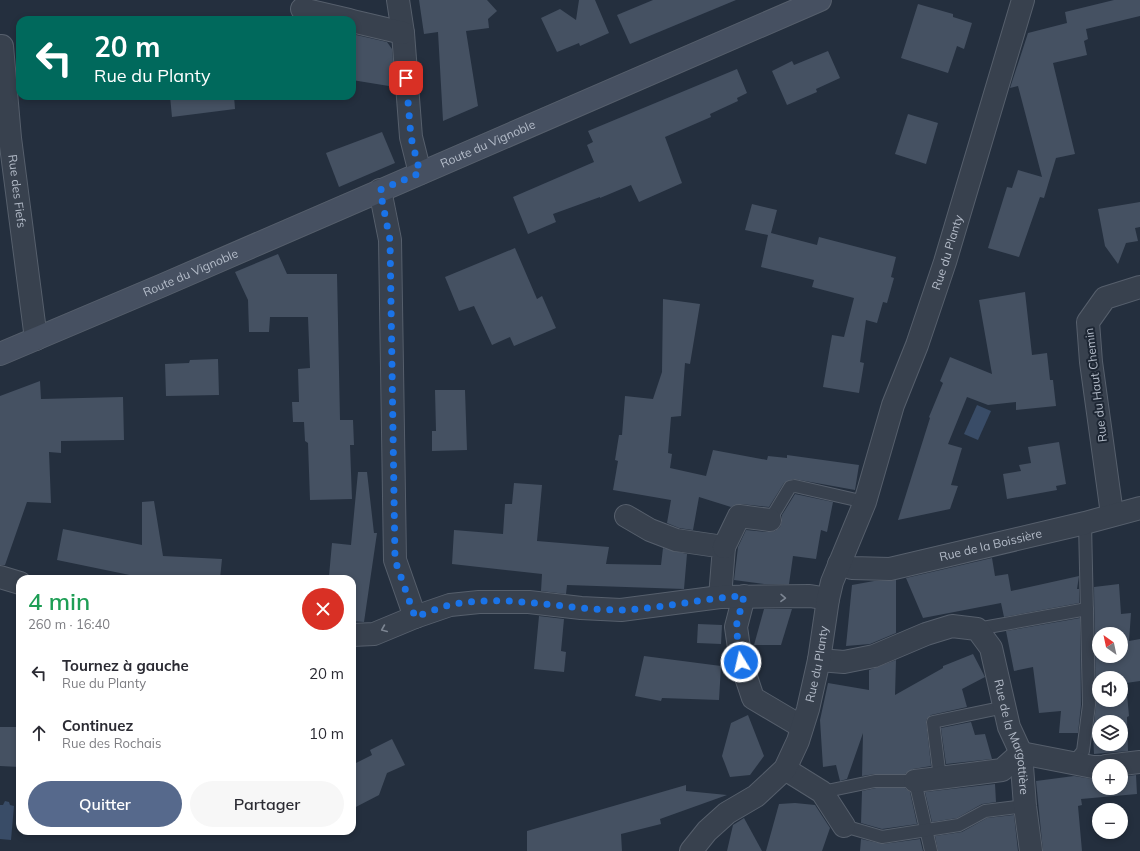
<!DOCTYPE html>
<html lang="fr">
<head>
<meta charset="utf-8">
<style>
  body { margin:0; font-family:Mulish,sans-serif; background:#f7f7f7; color:#2b2b33; height:100vh; display:flex; flex-direction:column; font-size:15px; white-space:nowrap }
  * { box-sizing:border-box; margin:0 }
  p { font-size:13px; color:#7c7c81 }
  .icon { flex:none; width:22px; height:22px; fill:none; stroke:currentColor; stroke-width:2; stroke-linecap:round; stroke-linejoin:round }
  .map { position:relative; flex:1; overflow:hidden }
  .drawer { position:absolute; left:16px; top:575px; width:340px; height:260px; display:flex; flex-direction:column; background:#fff; border-radius:12px; box-shadow:0 2px 6px #0003 }
  .drawer>* { flex:none }
  .hud { position:absolute; left:16px; top:16px; width:340px; height:84px; border-radius:12px; box-shadow:0 2px 6px #0003; background:#00695c; color:#fff; overflow:hidden }
  .needle { width:26px; rotate:327deg }
  .tools { position:absolute; left:1092px; top:627px; display:grid; gap:8px }
  .tools a { display:grid; place-items:center; width:36px; height:36px; border-radius:50%; background:#fff; box-shadow:0 2px 6px #0003; font-size:20px }
  .pin { position:absolute; display:grid; place-items:center; width:34px; height:34px; color:#fff; margin:-17px; border-radius:8px; box-shadow:0 2px 6px #0006 }
  .me { position:absolute; width:44px; margin:-22px; rotate:351deg; stroke-linejoin:round; filter:drop-shadow(0 0 3px #0008) }
  .turn { display:flex; align-items:center; gap:14px; height:84px; padding:0 12px; font-size:18px }
  .turn .icon { width:52px; height:52px; stroke-width:2.5 }
  .turn b { display:block; font-size:28px; line-height:34px }
  .round { display:grid; place-items:center; flex:none; width:42px; height:42px; border-radius:21px; background:#f7f7f7 }
  .head { display:flex; align-items:center; justify-content:space-between; height:68px; padding:0 12px }
  h1 { font-size:24px; font-weight:600; line-height:30px; color:#1e9e55 }
  .primary-button { display:flex; gap:8px; margin-top:auto; padding:8px 12px }
  .primary-button a { flex:1; height:46px; border-radius:24px; background:#56698c; color:#fff; font-size:16px; font-weight:600; line-height:46px; text-align:center }
  .primary-button a+a { background:#f7f7f7; color:#2b2b33 }
  ul { padding:0; list-style:none }
  li { display:flex; align-items:center; gap:12px; height:60px; padding:0 12px }
  li div { flex:1 }
  li b { display:block; font-size:15px }
  li em { font-style:normal }
  .map>svg:first-child { display:block }
</style>
</head>
<body>
<div class="map">
<svg width="1140" height="851" viewBox="0 0 1140 851">
  <rect width="100%" height="100%" fill="#242f3e"/>
  <g fill="#394c67">
    <polygon points="977,405 991,411 978,440 964,434"/>
    <polygon points="5,801 9,802 10,805 14,806 11,840 0,839 0,805 3,805"/>
  </g>
  <g fill="#455162" fill-rule="evenodd">
    <polygon points="419,0 487,0 497,11 488,19 489,28 466,31 478,106 443,121 438,32 424,34"/>
    <polygon points="579,0 595,0 609,33 580,46 579,43 557,52 541,18 560,9 576,20"/>
    <polygon points="653,0 736,0 630,44 617,15"/>
    <polygon points="1114,0 1140,0 1140,16 1086,29 1088,39 1084,41 1087,55 1053,63 1075,154 1056,158 1044,198 1040,197 1019,257 988,248 1007,187 1012,188 1018,170 1042,177 1018,86 1010,88 1028,33 1067,23 1065,12"/>
    <polygon points="918,4 953,14 953,17 972,23 964,49 957,46 948,73 901,58"/>
    <polygon points="352,34 387,42 392,49 395,87 352,80"/>
    <polygon points="828,51 840,78 816,89 817,92 787,105 772,71 792,61 794,65"/>
    <polygon points="737,69 747,93 737,98 738,101 710,114 711,117 665,137 682,183 639,202 631,185 600,198 600,197 553,214 556,222 528,234 513,197 594,162 587,145 593,142 588,131"/>
    <polygon points="170,96 234,96 235,109 172,117"/>
    <polygon points="908,114 938,123 926,164 895,154"/>
    <polygon points="382,132 395,163 339,187 326,153"/>
    <polygon points="1140,202 1140,227 1135,228 1138,241 1126,243 1118,264 1105,246 1098,209"/>
    <polygon points="752,204 777,210 771,233 817,245 819,237 896,257 891,277 894,278 887,303 883,302 877,323 866,320 860,362 864,363 859,393 823,387 832,335 844,337 854,298 812,287 814,280 761,267 768,235 745,230"/>
    <polygon points="515,248 537,299 542,296 556,328 514,346 510,337 492,345 474,306 459,311 445,277"/>
    <polygon points="278,254 287,274 337,274 340,420 353,420 354,445 350,445 352,499 310,500 308,443 305,441 304,422 293,422 292,402 299,402 298,369 310,368 308,317 270,317 269,332 249,332 248,300 235,272"/>
    <polygon points="1025,292 1032,355 1047,353 1050,380 1053,380 1056,406 1016,410 1016,402 988,405 967,397 948,444 962,448 951,485 958,486 950,509 898,520 930,418 929,417 943,383 940,381 950,357 992,374 979,300"/>
    <polygon points="663,299 700,304 690,364 685,363 681,416 671,417 668,453 672,454 670,468 706,476 713,450 767,460 768,456 787,458 787,455 859,465 855,490 794,479 784,483 769,507 741,504 731,507 699,497 693,530 679,528 667,523 671,500 613,490 618,461 615,460 619,435 622,435 625,396 653,399 662,372"/>
    <polygon points="218,359 219,395 166,396 165,364 189,363 190,360"/>
    <polygon points="40,381 41,399 123,397 124,440 61,441 61,453 49,452 51,503 27,502 5,565 0,565 0,396"/>
    <polygon points="435,390 465,390 467,450 432,451 432,431 436,431"/>
    <polygon points="1059,442 1066,484 1056,486 1057,490 1007,499 1003,474 1021,471 1019,465 1031,463 1028,447"/>
    <polygon points="358,472 367,472 374,533 377,533 364,622 352,621 352,579 329,576 332,543 351,545"/>
    <polygon points="514,483 542,485 537,541 609,547 606,564 661,565 663,548 687,554 684,589 567,585 566,594 541,591 542,574 452,564 454,530 503,534 505,504 512,504"/>
    <polygon points="795,494 833,502 827,532 821,530 816,559 793,556 789,584 764,584 734,580 738,547 746,530 768,532 775,531 780,527 782,521 782,515"/>
    <polygon points="154,501 163,556 222,559 220,579 149,579 57,560 63,529 142,545 142,502"/>
    <polygon points="992,558 995,576 1008,574 1011,591 1079,576 1077,589 1079,589 1079,603 1004,617 1001,603 923,618 906,578"/>
    <polygon points="896,580 896,633 870,644 846,646 852,585 874,581"/>
    <path d="M1119,584L1121,614L1131,613L1129,641L1140,639V681L1126,683L1129,716L1127,717L1128,751L1094,754L1093,733L1096,705L1094,587ZM1099,634H1121V656H1099ZM1099,678H1121V700H1099ZM1099,722H1121V744H1099Z"/>
    <polygon points="764,609 792,609 781,645 754,645"/>
    <polygon points="539,616 564,619 561,651 566,652 564,672 534,669"/>
    <polygon points="1080,618 1081,705 1078,733 1059,733 1061,711 1039,713 1033,667 1014,671 1006,631"/>
    <polygon points="698,624 722,625 721,644 697,643"/>
    <polygon points="973,654 985,677 962,689 967,707 931,715 926,720 931,766 913,769 905,774 875,774 862,776 863,733 847,779 840,781 836,765 823,767 820,720 828,683 869,690 869,670 896,660 895,695 943,668 943,666"/>
    <polygon points="644,656 721,666 719,700 662,698 661,701 635,696"/>
    <polygon points="748,715 764,756 750,775 730,777 722,756 731,723"/>
    <polygon points="971,722 975,735 985,734 992,759 946,764 941,728"/>
    <polygon points="0,727 20,727 20,767 0,766"/>
    <polygon points="392,739 405,765 387,773 379,795 352,809 352,765 372,755 370,750"/>
    <polygon points="1136,775 1137,794 1081,799 1082,805 1078,806 1082,851 1043,851 1036,781 1074,776 1099,780 1099,788 1121,788 1121,777"/>
    <polygon points="995,784 996,802 982,804 957,818 932,822 925,792"/>
    <polygon points="686,785 686,791 727,795 660,819 661,824 621,834 622,851 527,851 527,831"/>
    <polygon points="876,788 905,788 910,792 917,824 882,829 861,823 862,791"/>
    <polygon points="795,803 815,805 830,828 822,851 766,851 779,804"/>
    <polygon points="1014,815 1018,851 938,851 935,836 962,832 987,818"/>
    <polygon points="744,818 762,851 727,851 733,825"/>
    <polygon points="861,839 883,844 920,839 923,851 860,851"/>
  </g>
  <g fill="none" stroke-linecap="round" stroke-linejoin="round">
    <defs>
      <g id="lane">
        <polyline points="770,520 790,487 795,486 865,502"/>
        <polyline points="977,629 1087,609"/>
        <polyline points="1073,763 1083,751 1089,705 1085,523"/>
        <polyline points="940,778 933,722 1005,707"/>
        <polyline points="822,792 875,781 915,781 931,851"/>
        <polyline points="844,826 882,837 959,825 985,811 1025,806"/>
      </g>
      <g id="street">
        <polyline points="398,0 403,33 411,137 420,173"/>
        <polyline points="302,9 349,20"/>
        <polyline points="352,21 403,33"/>
        <path id="s1" d="M0,46H2L10,138L36,339"/>
        <polyline points="380,190 390,240 395,560 415,617"/>
        <polyline points="1112,514 1091,362 1088,322 1105,298 1140,287"/>
        <polyline points="626,516 650,530 676,540 724,547 720,597"/>
        <polyline points="724,547 739,516 770,520"/>
        <path id="s2" d="M839,564L852,568L890,569L1085,523L1140,508"/>
        <polyline points="0,577 20,583"/>
        <polyline points="744,596 736,627 741,662 753,698 802,727"/>
        <polyline points="352,635 374,634 415,617 450,605 479,602 529,602 581,608 621,610 720,597 810,596 828,599"/>
        <path id="s3" d="M819,660L844,662L874,656L926,634L952,626L977,629L991,648L1009,727L1021,753L1025,806L1031,851"/>
        <polyline points="1106,766 1140,762"/>
        <polyline points="785,769 822,792 844,826"/>
        <polyline points="915,781 1002,770 1021,753 1093,767 1099,767"/>
        <path id="s4" d="M691,851L707,831L727,813L756,796L785,769L798,741L808,709L819,660L828,599L832,582L865,502L893,405L917,345L945,262L1023,0"/>
      </g>
      <g id="secondary">
        <path id="s5" d="M0,354L163,285L820,0"/>
      </g>
    </defs>
    <use href="#lane" stroke="#565f6c" stroke-width="14"/>
    <use href="#street" stroke="#565f6c" stroke-width="24"/>
    <use href="#secondary" stroke="#565f6c" stroke-width="24"/>
    <use href="#lane" stroke="#38414e" stroke-width="12"/>
    <use href="#street" stroke="#38414e" stroke-width="22"/>
    <use href="#secondary" stroke="#465061" stroke-width="22"/>
  </g>
  <defs><path id="oneway-chevron" d="M-2-3.5L2.5 0L-2 3.5" fill="none" stroke-width="1.6" stroke-linecap="round" stroke-linejoin="round"/></defs>
  <g stroke="#7c8592">
    <use href="#oneway-chevron" transform="translate(783 598) rotate(1)"/>
    <use href="#oneway-chevron" transform="translate(384 629) rotate(157)"/>
  </g>
  <g fill="none" stroke-linecap="round" stroke-linejoin="round">
    <path stroke="#1a73e8" stroke-width="7" stroke-dasharray="0 12.6" d="M406,78L411,137L420,173L380,190L390,240L395,560L415,617C426,613 438,608 450,605C504,593 565,610 620,610C661,609 702,598 744,596L736,627L741,662"/>
  </g>
  <g text-anchor="middle" stroke-width="4" stroke-linejoin="round" paint-order="stroke">
    <g font-size="12" fill="#b4bcc9" stroke="#1d2633">
      <text dy="4" stroke="none"><textPath href="#s5" startOffset="531">Route du Vignoble</textPath></text>
      <text dy="4" stroke="none"><textPath href="#s1" startOffset="148">Rue des Fiefs</textPath></text>
      <text dy="4" stroke="none"><textPath href="#s4" startOffset="669">Rue du Planty</textPath></text>
      <text dy="4" stroke="none"><textPath href="#s5" startOffset="207">Route du Vignoble</textPath></text>
      <text transform="translate(1096 385) rotate(-97)" y="4">Rue du Haut Chemin</text>
      <text dy="4" stroke="none"><textPath href="#s2" startOffset="155">Rue de la Boissière</textPath></text>
      <text dy="4" stroke="none"><textPath href="#s4" startOffset="236">Rue du Planty</textPath></text>
      <text dy="4" stroke="none"><textPath href="#s3" startOffset="280">Rue de la Margottière</textPath></text>
    </g>
  </g>
</svg>
<div class="tools">
<a><svg class="needle" viewBox="-14 -14 28 28"><path d="M0-13l5 13h-10z" fill="#e53935"/><path d="M0 13l5-13h-10z" fill="#7c7c81"/></svg></a>
<a><svg class="icon" aria-label="sound" viewBox="0 0 24 24"><path d="M4 9h4l5-4v14l-5-4H4zM17 9q2 3 0 6"/></svg></a>
<a><svg class="icon" aria-label="layers" viewBox="0 0 24 24"><path d="M12 4l9 5-9 5-9-5zM3 14l9 5 9-5"/></svg></a>
<a>+</a>
<a>−</a>
</div>
<div class="pin" style="left:406px;top:78px;background:#d93025"><svg class="icon" aria-label="arrive" viewBox="0 0 24 24"><path d="M6 21V4h12l-3 4 3 4H6"/></svg></div>
<svg class="me" style="left:741px;top:662px" viewBox="-20 -20 40 40"><circle r="17" fill="#1a73e8" stroke="#fff" stroke-width="3"/><path d="M0-11L8 9 0 5-8 9z" fill="#fff"/></svg>
<div class="hud">
<div class="turn"><svg class="icon" aria-label="left" viewBox="0 0 24 24"><path d="M17 20v-9H6M10 6l-5 5 5 5"/></svg><div><b>20 m</b>Rue du Planty</div></div>
</div>
<section class="drawer">
<div class="head"><div><h1>4 min</h1><p>260 m · 16:40</p></div><a class="round" style="background:#d93025;color:#fff"><svg class="icon" aria-label="close" viewBox="0 0 24 24"><path d="M6 6l12 12M18 6L6 18"/></svg></a></div>
<ul>
<li><svg class="icon" aria-label="left" viewBox="0 0 24 24"><path d="M17 20v-9H6M10 6l-5 5 5 5"/></svg><div><b>Tournez à gauche</b><p>Rue du Planty</p></div><em>20 m</em></li>
<li><svg class="icon" aria-label="ahead" viewBox="0 0 24 24"><path d="M12 20V5M6 11l6-6 6 6"/></svg><div><b>Continuez</b><p>Rue des Rochais</p></div><em>10 m</em></li>
</ul>
<div class="primary-button"><a>Quitter</a><a>Partager</a></div>
</section>
</div>
</body>
</html>
